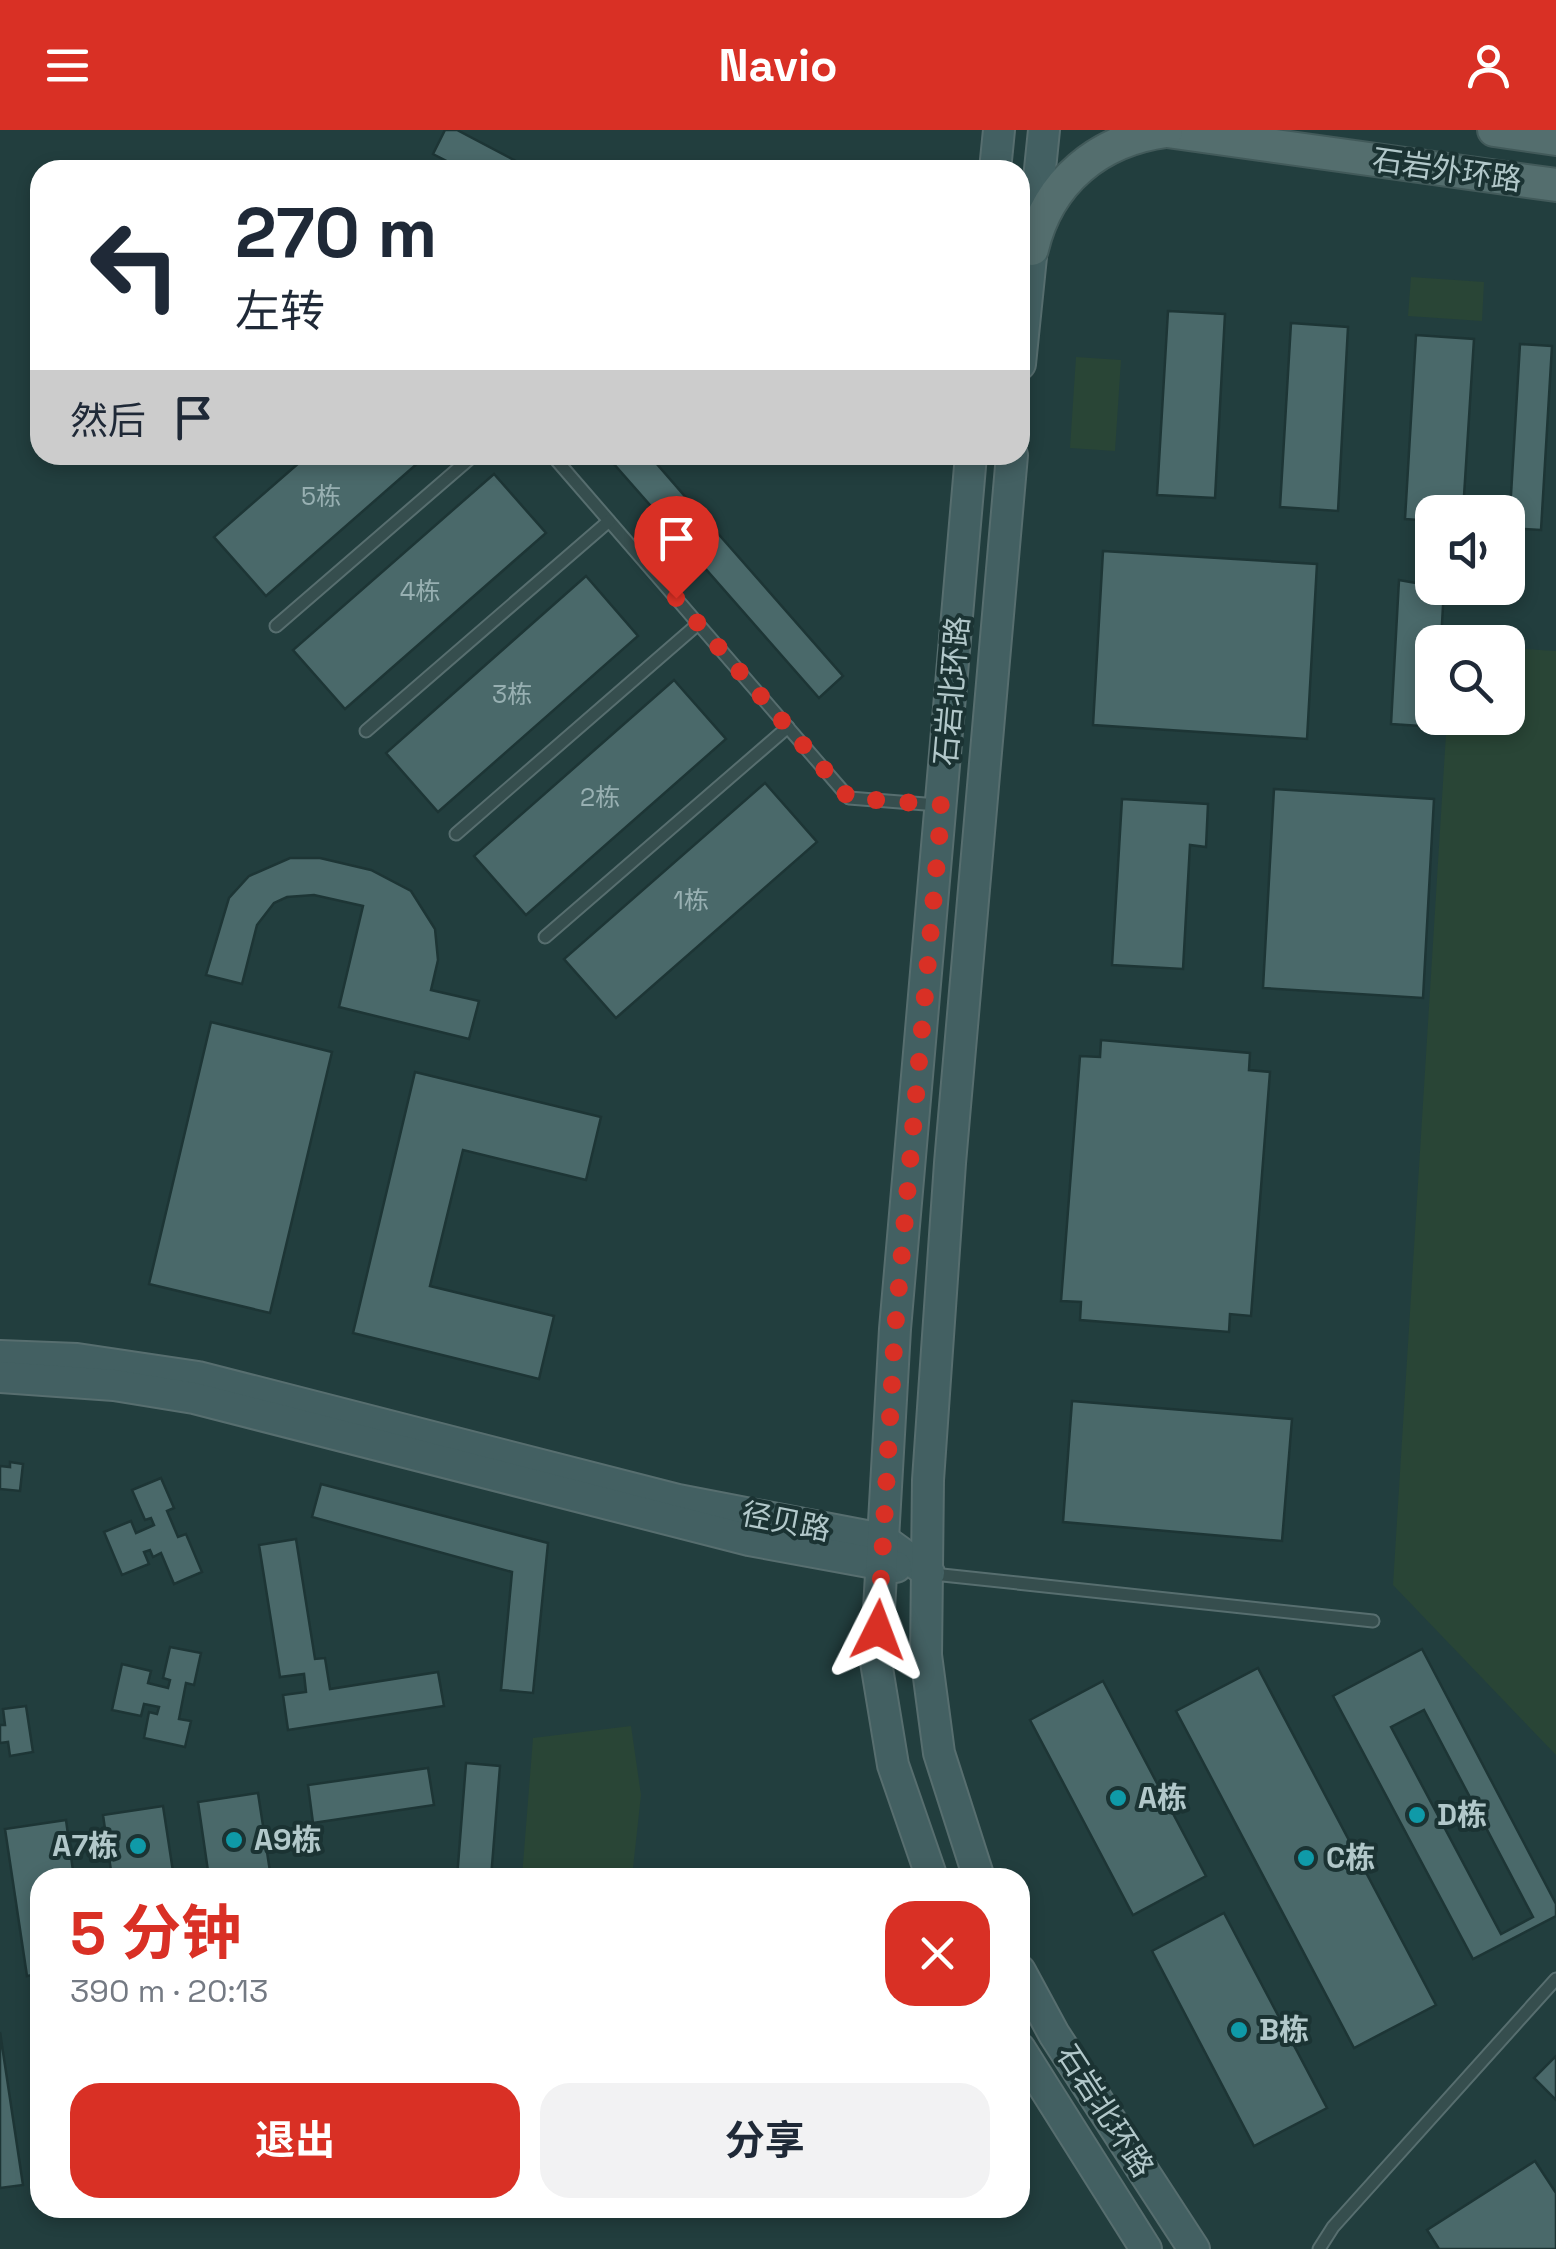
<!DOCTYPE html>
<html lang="zh">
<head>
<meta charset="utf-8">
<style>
  body { margin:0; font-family:"Space Grotesk","Noto Sans SC",sans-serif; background:#f2f2f3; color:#1f2937; height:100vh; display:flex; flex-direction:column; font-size:38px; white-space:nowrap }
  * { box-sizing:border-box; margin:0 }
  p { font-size:32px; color:#747a83 }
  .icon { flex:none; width:55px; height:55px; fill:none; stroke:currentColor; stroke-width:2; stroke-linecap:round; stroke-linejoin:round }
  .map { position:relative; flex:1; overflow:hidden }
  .details { position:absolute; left:30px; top:1738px; width:1000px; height:350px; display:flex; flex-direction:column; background:#fff; border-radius:30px; box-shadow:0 5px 15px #0003 }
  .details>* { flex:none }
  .banner { position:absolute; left:30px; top:30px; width:1000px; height:305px; border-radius:30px; box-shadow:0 5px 15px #0003; background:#fff; color:#1f2937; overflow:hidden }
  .tools { position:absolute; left:1415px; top:365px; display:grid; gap:20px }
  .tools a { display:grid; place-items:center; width:110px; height:110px; border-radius:20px; background:#fff; box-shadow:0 5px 15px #0003; font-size:50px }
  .pin { position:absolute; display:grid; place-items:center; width:85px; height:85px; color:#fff; margin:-102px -42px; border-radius:50% 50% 50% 0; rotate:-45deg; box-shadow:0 0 10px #0007 }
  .pin .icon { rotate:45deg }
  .me { position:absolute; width:110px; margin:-55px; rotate:3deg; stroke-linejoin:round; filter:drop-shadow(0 0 8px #0008) }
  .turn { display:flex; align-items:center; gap:35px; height:210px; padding:0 40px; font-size:45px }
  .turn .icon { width:130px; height:130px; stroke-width:2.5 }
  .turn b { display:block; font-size:70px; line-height:85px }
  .then { display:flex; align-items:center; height:95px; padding:0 40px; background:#0003; gap:20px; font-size:38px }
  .round { display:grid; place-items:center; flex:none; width:105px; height:105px; border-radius:30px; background:#f2f2f3 }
  .overview { display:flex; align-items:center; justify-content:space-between; height:170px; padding:0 40px }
  h1 { font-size:60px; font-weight:700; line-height:75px; color:#d93025 }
  .button { display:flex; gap:20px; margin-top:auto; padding:20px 40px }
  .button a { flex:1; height:115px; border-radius:30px; background:#d93025; color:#fff; font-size:40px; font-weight:700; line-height:115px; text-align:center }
  .button a+a { background:#f2f2f3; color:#1f2937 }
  header { display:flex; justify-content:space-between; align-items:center; height:130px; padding:0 40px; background:#d93025; color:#fff; font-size:45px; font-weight:700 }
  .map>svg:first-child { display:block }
</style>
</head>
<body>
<header><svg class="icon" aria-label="menu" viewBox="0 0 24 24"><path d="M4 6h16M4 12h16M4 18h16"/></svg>Navio<svg class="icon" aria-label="person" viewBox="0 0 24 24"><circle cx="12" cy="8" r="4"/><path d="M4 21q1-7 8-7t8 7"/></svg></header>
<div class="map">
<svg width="1556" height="2119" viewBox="0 0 1556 2119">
  <rect width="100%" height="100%" fill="#223e3e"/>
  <g fill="#294536">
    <polygon points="1411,147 1484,152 1482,191 1408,186"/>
    <polygon points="1076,227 1121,230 1115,321 1070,318"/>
    <polygon points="1508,518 1556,521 1556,1625 1393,1455 1447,588 1508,588"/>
    <polygon points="631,1596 641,1665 632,1747 522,1747 533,1608"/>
  </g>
  <g fill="#4a696a" stroke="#1d3535" stroke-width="2.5" fill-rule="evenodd">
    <polygon points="445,0 457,0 533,40 464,40 433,24"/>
    <polygon points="1168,181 1225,184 1215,368 1157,365"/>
    <polygon points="1291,193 1348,197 1338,381 1280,377"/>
    <polygon points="1416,205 1474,209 1463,382 1432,382 1432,391 1405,389"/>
    <polygon points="1520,214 1552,216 1541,400 1509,398"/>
    <polygon points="308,325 427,325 266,466 214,407"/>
    <polygon points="606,325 649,325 695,378 671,399"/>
    <polygon points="494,344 546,403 345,579 293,520"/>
    <polygon points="714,399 843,546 819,568 690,421"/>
    <polygon points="1103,421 1317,434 1307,609 1093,595"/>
    <polygon points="586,446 638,506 438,682 386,623"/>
    <polygon points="1399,450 1444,458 1441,512 1432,512 1436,597 1391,594"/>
    <polygon points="674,550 726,609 526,785 474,726"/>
    <polygon points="765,653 817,712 616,888 564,829"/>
    <polygon points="1274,659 1434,669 1423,868 1263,858"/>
    <polygon points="1122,669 1208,674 1206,717 1190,715 1183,839 1112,835"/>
    <polygon points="290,728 320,728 371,740 411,761 435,799 438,830 431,860 479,871 469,909 339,877 363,776 314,765 287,767 274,773 257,795 242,854 206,845 229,768 249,746"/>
    <polygon points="211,892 332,922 270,1183 149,1154"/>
    <polygon points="1101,910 1250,923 1249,940 1270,942 1251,1186 1230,1184 1229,1202 1080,1190 1081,1172 1061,1171 1080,926 1100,927"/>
    <polygon points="415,942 601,987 586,1050 463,1020 430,1156 554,1186 539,1249 353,1203"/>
    <polygon points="1072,1271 1292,1289 1282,1411 1063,1392"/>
    <polygon points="10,1332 23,1334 20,1361 0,1359 0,1336 10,1337"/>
    <polygon points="161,1348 174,1378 167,1381 178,1407 186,1404 202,1442 174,1454 161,1423 153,1427 150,1420 144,1422 149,1434 122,1445 104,1402 131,1391 136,1403 154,1395 151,1388 145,1390 132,1360"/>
    <polygon points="321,1354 548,1413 533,1563 501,1560 512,1442 312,1387"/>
    <polygon points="296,1409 315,1529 325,1528 330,1559 438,1542 444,1576 288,1600 283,1565 306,1562 304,1544 280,1547 259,1415"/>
    <polygon points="170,1517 201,1523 194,1555 186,1553 179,1589 191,1591 185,1617 144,1608 149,1582 157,1584 159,1577 144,1574 141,1586 112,1580 122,1534 151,1541 148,1553 168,1558 170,1550 163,1548"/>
    <path d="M1422,1519L1556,1774V1786L1473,1829L1333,1566ZM1424,1580L1533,1787L1501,1804L1391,1597Z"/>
    <polygon points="1258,1538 1436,1875 1354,1918 1176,1581"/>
    <polygon points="1103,1551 1206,1746 1133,1785 1030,1590"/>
    <polygon points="26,1576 33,1622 10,1626 8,1612 0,1613 0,1595 5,1595 3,1579"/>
    <polygon points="466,1633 500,1636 491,1748 457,1748"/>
    <polygon points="428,1638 434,1675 313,1693 308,1655"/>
    <polygon points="258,1663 271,1748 209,1748 198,1672"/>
    <polygon points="163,1676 174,1748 112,1748 103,1685"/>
    <polygon points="66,1690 74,1748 40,1748 40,1844 27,1846 5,1699"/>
    <polygon points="1224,1783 1327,1978 1254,2016 1152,1821"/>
    <polygon points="0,1902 23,2055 0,2058"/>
    <polygon points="1556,1926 1556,1970 1534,1948"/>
    <polygon points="1535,2031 1556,2063 1556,2119 1439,2119 1427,2100"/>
  </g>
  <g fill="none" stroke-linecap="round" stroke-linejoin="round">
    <defs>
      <g id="lane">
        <polyline points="552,325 849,668 938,675"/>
        <polyline points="276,496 474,325"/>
        <polyline points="366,601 609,391"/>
        <polyline points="456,704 698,494"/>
        <polyline points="545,807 788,597"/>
        <polyline points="933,1444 1373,1491"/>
        <polyline points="1319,2119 1333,2097 1556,1849"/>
      </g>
      <g id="secondary">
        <polyline points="995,40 999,0"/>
        <polyline points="1020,234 1044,0"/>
        <polyline points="0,1226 77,1229 198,1247 678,1370 882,1409 929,1443"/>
        <polyline points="0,1247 114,1255 194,1268 749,1410 896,1437"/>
        <polyline points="932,1748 893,1635 876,1532 895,1199 971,325"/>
        <polyline points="979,1748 939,1623 926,1525 928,1350 950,1033 1012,325"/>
        <polyline points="1020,1841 1054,1904 1194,2119"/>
        <polyline points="1020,1919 1146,2119"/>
      </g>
      <g id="primary">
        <polyline points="1160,0 1556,55"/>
        <polyline points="1494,0 1556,9"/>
        <path d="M1032,119C1048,51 1099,10 1166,1"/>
      </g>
    </defs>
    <use href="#lane" stroke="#576e6f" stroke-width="15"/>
    <use href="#secondary" stroke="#576e6f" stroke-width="34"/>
    <use href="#primary" stroke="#425a5a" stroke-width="36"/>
    <use href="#lane" stroke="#364e4e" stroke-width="11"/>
    <use href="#secondary" stroke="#436062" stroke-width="30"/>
    <use href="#primary" stroke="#546e6e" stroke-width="32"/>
  </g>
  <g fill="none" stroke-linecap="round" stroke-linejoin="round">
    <polyline stroke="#d93025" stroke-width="18" stroke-dasharray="0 32.4" points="676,468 849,668 942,675 895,1200 878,1500"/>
  </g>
  <g fill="#0f9aa8" stroke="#1b3333" stroke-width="4">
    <circle cx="1118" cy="1668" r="10"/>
    <circle cx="1417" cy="1685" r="10"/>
    <circle cx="234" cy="1710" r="10"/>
    <circle cx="138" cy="1716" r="10"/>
    <circle cx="1306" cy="1728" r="10"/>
    <circle cx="1239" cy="1900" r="10"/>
  </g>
  <g text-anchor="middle" stroke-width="8" stroke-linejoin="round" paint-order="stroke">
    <g font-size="25" fill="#98b0b2">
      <text x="321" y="375">5栋</text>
      <text x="420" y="470">4栋</text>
      <text x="512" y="573">3栋</text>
      <text x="600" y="676">2栋</text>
      <text x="691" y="779">1栋</text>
    </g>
    <g font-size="30" fill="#b2c8ca" stroke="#1b3333">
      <text transform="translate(1447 40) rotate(8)" y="10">石岩外环路</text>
      <text transform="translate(952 561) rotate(-85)" y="10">石岩北环路</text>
      <text transform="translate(786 1392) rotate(11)" y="10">径贝路</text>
      <text transform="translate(1105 1981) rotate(57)" y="10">石岩北环路</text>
    </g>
    <g font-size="30" font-weight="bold" fill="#b2c8ca" stroke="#1b3333" text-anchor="start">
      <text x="1138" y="1678">A栋</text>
      <text x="1437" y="1695">D栋</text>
      <text x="254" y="1720">A9栋</text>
      <text x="118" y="1726" text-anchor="end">A7栋</text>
      <text x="1326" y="1738">C栋</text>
      <text x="1259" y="1910">B栋</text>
    </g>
  </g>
</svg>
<div class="tools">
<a><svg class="icon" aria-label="sound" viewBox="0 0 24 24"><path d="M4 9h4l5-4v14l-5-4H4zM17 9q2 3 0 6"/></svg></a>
<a><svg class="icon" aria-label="search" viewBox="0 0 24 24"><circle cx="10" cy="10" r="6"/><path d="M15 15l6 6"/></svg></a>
</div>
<div class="pin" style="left:676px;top:468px;background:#d93025"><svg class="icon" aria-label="arrive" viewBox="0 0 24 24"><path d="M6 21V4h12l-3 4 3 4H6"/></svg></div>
<svg class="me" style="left:878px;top:1500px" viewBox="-20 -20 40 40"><path d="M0-17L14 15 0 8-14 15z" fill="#d93025" stroke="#fff" stroke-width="4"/></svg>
<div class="banner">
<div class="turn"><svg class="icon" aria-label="left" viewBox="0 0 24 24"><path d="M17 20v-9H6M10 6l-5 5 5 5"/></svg><div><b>270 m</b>左转</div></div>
<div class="then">然后<svg class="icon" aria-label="arrive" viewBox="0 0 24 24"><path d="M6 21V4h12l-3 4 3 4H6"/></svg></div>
</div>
<section class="details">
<div class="overview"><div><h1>5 分钟</h1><p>390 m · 20:13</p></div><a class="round" style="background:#d93025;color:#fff"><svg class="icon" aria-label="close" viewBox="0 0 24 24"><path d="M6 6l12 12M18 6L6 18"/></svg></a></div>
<div class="button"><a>退出</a><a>分享</a></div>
</section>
</div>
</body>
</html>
